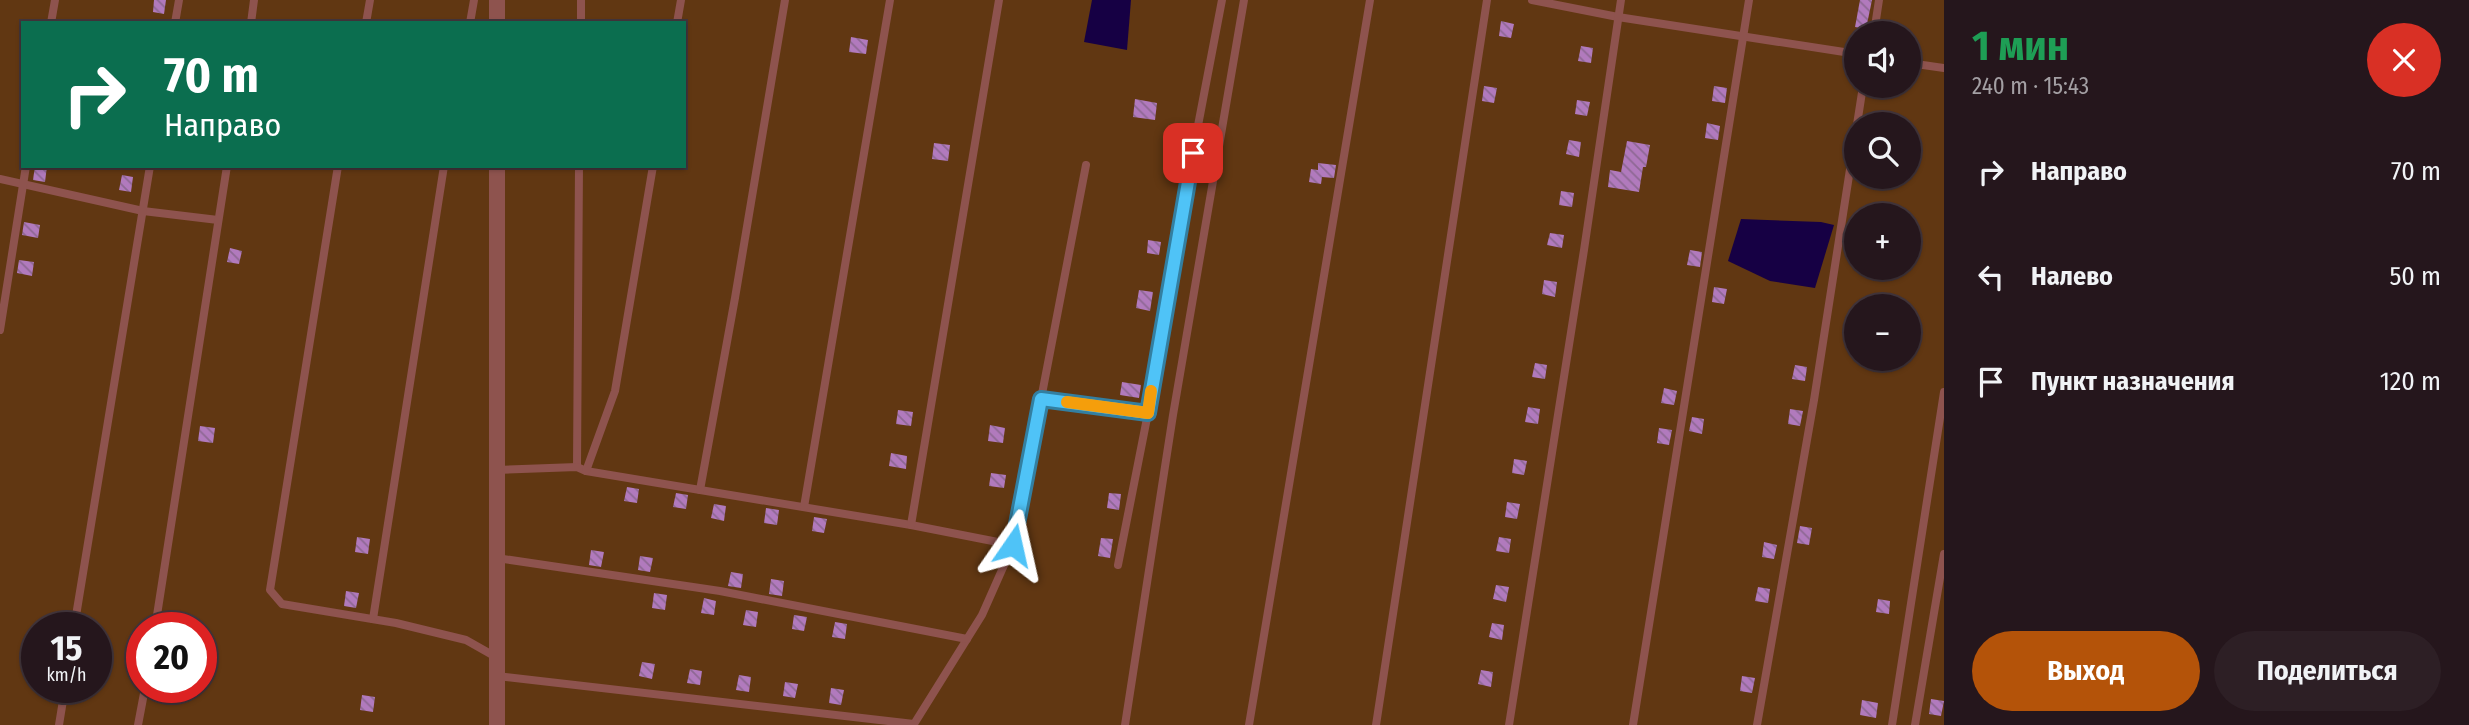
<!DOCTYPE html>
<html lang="ru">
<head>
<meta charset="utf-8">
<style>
  body { margin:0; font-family:"Fira Sans Condensed",sans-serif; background:#2d1f25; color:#f1f3f6; height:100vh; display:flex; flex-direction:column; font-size:26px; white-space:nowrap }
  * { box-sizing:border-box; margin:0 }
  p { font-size:23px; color:#a39fa3 }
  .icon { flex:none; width:38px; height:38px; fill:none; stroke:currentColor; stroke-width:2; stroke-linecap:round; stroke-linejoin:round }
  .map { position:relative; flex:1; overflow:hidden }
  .drawer { display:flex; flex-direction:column; background:#25161c; width:525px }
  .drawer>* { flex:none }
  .guide { position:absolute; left:21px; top:21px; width:665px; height:147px; border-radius:0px; box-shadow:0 2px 5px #0004,0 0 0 2px #42353b; background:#0b6e4f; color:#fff; overflow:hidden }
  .fabs { position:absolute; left:1844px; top:21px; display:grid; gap:14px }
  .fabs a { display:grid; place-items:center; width:77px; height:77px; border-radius:50%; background:#25161c; box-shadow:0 2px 5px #0004,0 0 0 2px #42353b; font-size:35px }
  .speed { position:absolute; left:21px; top:612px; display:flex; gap:14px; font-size:35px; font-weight:700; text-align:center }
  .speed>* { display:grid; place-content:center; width:91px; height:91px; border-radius:50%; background:#25161c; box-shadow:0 2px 5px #0004,0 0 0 2px #42353b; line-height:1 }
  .speed small { font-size:18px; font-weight:400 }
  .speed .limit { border:10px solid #d22; background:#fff; color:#111 }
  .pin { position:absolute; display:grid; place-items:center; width:60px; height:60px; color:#fff; margin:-30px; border-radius:14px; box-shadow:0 4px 10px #0006 }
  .me { position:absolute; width:77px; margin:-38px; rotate:11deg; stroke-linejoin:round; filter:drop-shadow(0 0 5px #0008) }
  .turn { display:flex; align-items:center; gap:24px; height:147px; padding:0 28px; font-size:32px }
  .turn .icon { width:91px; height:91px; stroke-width:2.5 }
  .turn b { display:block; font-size:49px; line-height:60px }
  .round { display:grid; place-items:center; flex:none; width:74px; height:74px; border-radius:37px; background:#2d1f25 }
  .head { display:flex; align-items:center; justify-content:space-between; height:119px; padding:0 28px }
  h1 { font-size:42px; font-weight:700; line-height:52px; color:#1e9e55 }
  .primary-button { display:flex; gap:14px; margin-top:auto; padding:14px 28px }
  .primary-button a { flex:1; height:80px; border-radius:42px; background:#b45309; color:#fff; font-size:28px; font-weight:700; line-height:80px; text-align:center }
  .primary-button a+a { background:#2d1f25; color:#f1f3f6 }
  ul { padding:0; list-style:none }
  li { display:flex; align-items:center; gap:21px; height:105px; padding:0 28px }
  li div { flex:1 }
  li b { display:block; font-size:26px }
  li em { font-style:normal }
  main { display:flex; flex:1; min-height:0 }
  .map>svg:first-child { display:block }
</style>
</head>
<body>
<main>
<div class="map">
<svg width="1944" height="725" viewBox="0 0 1944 725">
  <defs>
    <pattern id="building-back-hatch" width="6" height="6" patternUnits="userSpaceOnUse" patternTransform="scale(1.75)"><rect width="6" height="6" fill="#b17abd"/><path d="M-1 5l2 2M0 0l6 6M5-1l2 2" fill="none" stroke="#8e6894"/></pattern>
  </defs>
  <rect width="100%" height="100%" fill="#311e26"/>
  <path fill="#613712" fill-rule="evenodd" d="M0,0H1944V725H0ZM23,23H684V166H23ZM1857,33H1909V86H1857ZM1857,124H1909V177H1857ZM1857,215H1909V268H1857ZM1857,306H1909V359H1857ZM37,628H96V688H37ZM142,628H201V688H142Z"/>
  <g fill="#160044">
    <polygon points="1092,0 1131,0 1127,50 1084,42"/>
    <polygon points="1741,219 1821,222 1834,225 1815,288 1770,281 1728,261"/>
  </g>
  <g fill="url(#building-back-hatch)">
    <polygon points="154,0 166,0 164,14 153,12"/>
    <polygon points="1860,0 1872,0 1866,29 1855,27"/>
    <polygon points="1501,21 1514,24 1511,38 1499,36"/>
    <polygon points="851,37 868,40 866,54 849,52"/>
    <polygon points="1581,46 1593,48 1591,63 1578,61"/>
    <polygon points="1484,86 1497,88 1494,103 1482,101"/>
    <polygon points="1714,86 1727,88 1725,103 1712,101"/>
    <polygon points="1135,99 1157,103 1155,120 1133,117"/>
    <polygon points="1577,100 1590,102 1587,116 1575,114"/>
    <polygon points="1707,123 1720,126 1718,140 1705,138"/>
    <polygon points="1569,140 1581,142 1579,157 1566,154"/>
    <polygon points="1627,141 1650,145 1646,167 1643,167 1639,192 1608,187 1610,170 1621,172"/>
    <polygon points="934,143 950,145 948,161 932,159"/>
    <polygon points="1318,163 1336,165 1334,178 1322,177 1321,184 1309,182 1311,169 1318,170"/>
    <polygon points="35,166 47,166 45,182 33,180"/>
    <polygon points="122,175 133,177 131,192 119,190"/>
    <polygon points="1561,191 1574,193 1572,207 1559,205"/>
    <polygon points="24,222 40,225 38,238 22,235"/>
    <polygon points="1550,233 1564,235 1562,248 1547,245"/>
    <polygon points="1148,240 1161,242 1159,255 1147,253"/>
    <polygon points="230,248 242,251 239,264 227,262"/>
    <polygon points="1690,250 1702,252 1700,267 1687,265"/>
    <polygon points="19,260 34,262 32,276 17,273"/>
    <polygon points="1544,280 1557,282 1555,297 1542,294"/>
    <polygon points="1714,287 1727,289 1724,304 1712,302"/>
    <polygon points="1139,290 1153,292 1150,311 1136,308"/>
    <polygon points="1535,363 1547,365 1545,379 1532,377"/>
    <polygon points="1795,365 1807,367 1805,381 1792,379"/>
    <polygon points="1122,382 1141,385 1139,398 1120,395"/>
    <polygon points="1664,388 1677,391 1674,405 1661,403"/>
    <polygon points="1528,407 1540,409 1538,424 1525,422"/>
    <polygon points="1790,409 1803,411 1800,426 1788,424"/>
    <polygon points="898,410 913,412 911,426 896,424"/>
    <polygon points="1692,417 1704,419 1702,434 1689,431"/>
    <polygon points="990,425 1005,428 1003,443 988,441"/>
    <polygon points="200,426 215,428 213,443 198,441"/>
    <polygon points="1659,428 1672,430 1669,445 1657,443"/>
    <polygon points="891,453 907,456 906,469 889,466"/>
    <polygon points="1514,459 1527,461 1524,475 1512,473"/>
    <polygon points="991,473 1006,475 1004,488 989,486"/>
    <polygon points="627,487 639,489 637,503 624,501"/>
    <polygon points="676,493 688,495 686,509 673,507"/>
    <polygon points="1109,493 1121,494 1119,510 1107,508"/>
    <polygon points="1507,502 1520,504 1517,519 1505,517"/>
    <polygon points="714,504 726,506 724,521 711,518"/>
    <polygon points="766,508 779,510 777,525 764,523"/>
    <polygon points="814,517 827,519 824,533 812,531"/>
    <polygon points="1800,526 1812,528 1809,545 1797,543"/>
    <polygon points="357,537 370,539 368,554 355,552"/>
    <polygon points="1499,537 1511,539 1509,553 1496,551"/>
    <polygon points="1101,538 1113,539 1110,558 1098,556"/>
    <polygon points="1764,542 1777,545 1774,559 1762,557"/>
    <polygon points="591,550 604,552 601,567 589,565"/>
    <polygon points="640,556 653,558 650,572 638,570"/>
    <polygon points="731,572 743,574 741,588 728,586"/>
    <polygon points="771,579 784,581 782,596 769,594"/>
    <polygon points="1496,585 1509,587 1506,602 1493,599"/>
    <polygon points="1758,587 1770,589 1768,603 1755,601"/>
    <polygon points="346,591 359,593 356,608 344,606"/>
    <polygon points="654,593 667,595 665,610 652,608"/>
    <polygon points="704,598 716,601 714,615 701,613"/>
    <polygon points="1878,599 1890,601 1889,614 1876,612"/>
    <polygon points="746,610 758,612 756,627 743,625"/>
    <polygon points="794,615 807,617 804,631 792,629"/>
    <polygon points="835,622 847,624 845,639 832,637"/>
    <polygon points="1492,623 1504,625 1502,640 1489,637"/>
    <polygon points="642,662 655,664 652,679 639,676"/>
    <polygon points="690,669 702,671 700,685 687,683"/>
    <polygon points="1481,670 1493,672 1491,687 1478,684"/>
    <polygon points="739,675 751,677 749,692 736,690"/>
    <polygon points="1742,676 1755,678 1752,693 1740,691"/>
    <polygon points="785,682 798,684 795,698 783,696"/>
    <polygon points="831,688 844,690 841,705 829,703"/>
    <polygon points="362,695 375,697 373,712 360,710"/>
    <polygon points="1931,699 1944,701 1941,716 1929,714"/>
    <polygon points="1862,700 1878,703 1876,718 1860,715"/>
  </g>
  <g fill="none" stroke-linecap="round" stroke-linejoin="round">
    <g stroke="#8e534e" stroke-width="8">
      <polyline points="1532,0 1618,17 1857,54"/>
      <polyline points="51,23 55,0"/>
      <polyline points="175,23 179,0"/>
      <polyline points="251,23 254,0"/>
      <polyline points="366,23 370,0"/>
      <polyline points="470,23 474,0"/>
      <polyline points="581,23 581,0"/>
      <polyline points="677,23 681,0"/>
      <polyline points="1874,33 1879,0"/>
      <polyline points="1909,63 1944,68"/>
      <polyline points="338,166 270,590 282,604 396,623 466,640 496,657"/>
      <polyline points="0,179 143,211 218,220"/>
      <polyline points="0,330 26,166"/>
      <polyline points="1041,399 1148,413 1118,565"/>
      <polyline points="1148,413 1183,204 1222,0"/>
      <polyline points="577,467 579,166"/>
      <polyline points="497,470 577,467 586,471 911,525 1013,545 982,615 914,724 497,676"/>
      <polyline points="586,471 615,391 653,166"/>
      <polyline points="700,490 735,298 785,0"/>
      <polyline points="804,507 890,0"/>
      <polyline points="911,525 999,0"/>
      <polyline points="1013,545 1086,165"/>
      <polyline points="497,558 720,591 967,639"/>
      <polyline points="373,619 444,166"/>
      <polyline points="74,628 150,166"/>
      <polyline points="155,628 227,166"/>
      <polyline points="59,725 65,688"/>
      <polyline points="138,725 145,688"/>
      <polyline points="1125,725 1173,415 1244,0"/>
      <polyline points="1249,725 1370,0"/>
      <polyline points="1376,725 1487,0"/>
      <polyline points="1509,725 1584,250 1621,0"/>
      <polyline points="1633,725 1749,0"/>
      <polyline points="1757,725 1814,400 1863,86"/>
      <polyline points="1892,725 1944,392"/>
      <polyline points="1915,725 1944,554"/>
    </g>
    <g stroke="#8e534e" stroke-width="16">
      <polyline points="497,23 497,0"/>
      <polyline points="497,166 497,725"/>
    </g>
  </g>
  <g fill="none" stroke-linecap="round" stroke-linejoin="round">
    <defs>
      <polyline id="route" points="1013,545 1041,399 1148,413 1193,153"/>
    </defs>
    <use href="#route" stroke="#337fa1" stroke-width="18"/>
    <use href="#route" stroke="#4fc3f7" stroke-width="12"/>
    <polyline stroke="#f59e0b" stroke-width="12" points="1067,402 1148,413 1151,391"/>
  </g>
</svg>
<div class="fabs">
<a><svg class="icon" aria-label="sound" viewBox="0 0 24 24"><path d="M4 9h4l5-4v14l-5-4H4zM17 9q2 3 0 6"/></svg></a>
<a><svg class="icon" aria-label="search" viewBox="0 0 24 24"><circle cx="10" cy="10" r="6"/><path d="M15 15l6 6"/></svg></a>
<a>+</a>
<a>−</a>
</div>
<div class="speed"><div>15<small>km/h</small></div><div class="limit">20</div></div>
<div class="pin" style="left:1193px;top:153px;background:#d93025"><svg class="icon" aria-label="arrive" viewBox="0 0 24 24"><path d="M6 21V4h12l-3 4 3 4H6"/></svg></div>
<svg class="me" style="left:1013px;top:545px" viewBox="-20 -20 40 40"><path d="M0-17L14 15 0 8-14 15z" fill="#4fc3f7" stroke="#fff" stroke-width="4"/></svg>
<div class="guide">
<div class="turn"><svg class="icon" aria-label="right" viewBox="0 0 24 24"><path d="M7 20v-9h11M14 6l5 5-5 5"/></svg><div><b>70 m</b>Направо</div></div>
</div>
</div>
<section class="drawer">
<div class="head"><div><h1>1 мин</h1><p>240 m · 15:43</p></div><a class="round" style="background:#d93025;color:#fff"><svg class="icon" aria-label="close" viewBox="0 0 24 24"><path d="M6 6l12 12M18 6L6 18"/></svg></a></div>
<ul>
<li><svg class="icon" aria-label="right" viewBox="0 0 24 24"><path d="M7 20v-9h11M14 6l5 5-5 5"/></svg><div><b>Направо</b></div><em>70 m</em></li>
<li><svg class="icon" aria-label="left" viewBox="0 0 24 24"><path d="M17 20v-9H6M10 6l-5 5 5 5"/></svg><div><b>Налево</b></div><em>50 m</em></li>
<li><svg class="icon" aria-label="arrive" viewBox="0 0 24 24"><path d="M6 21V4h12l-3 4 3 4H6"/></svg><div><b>Пункт назначения</b></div><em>120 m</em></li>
</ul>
<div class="primary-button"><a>Выход</a><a>Поделиться</a></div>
</section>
</main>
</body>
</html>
